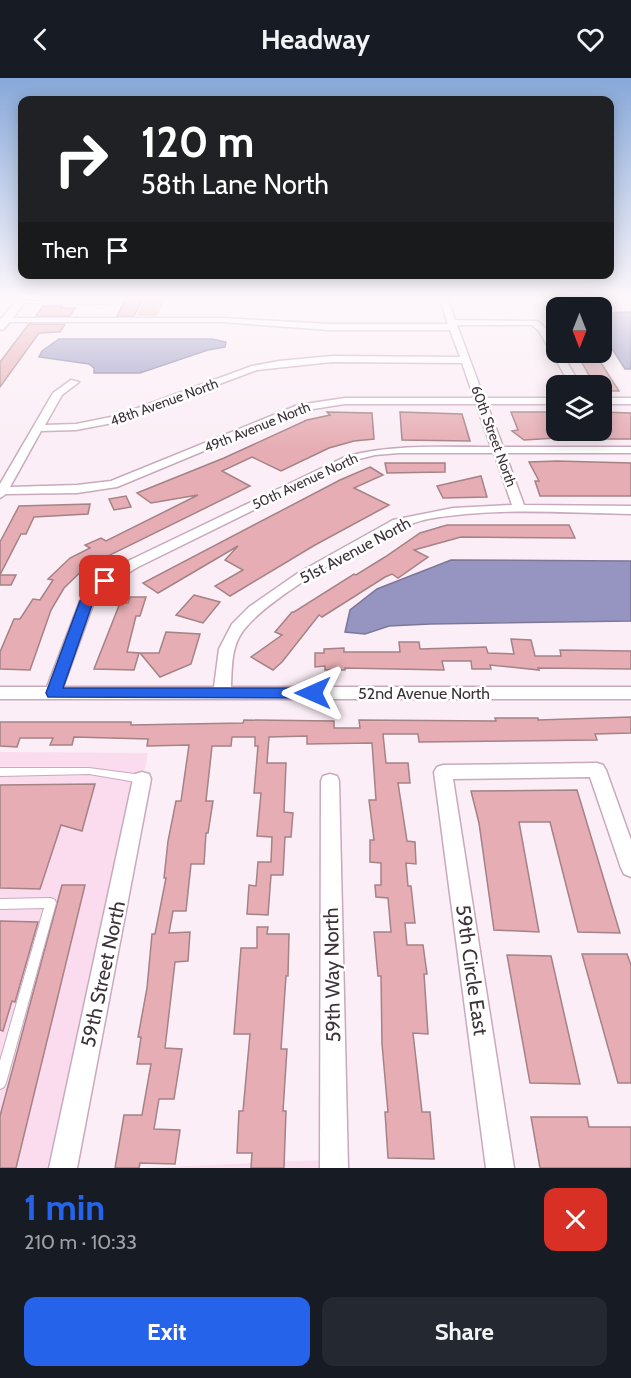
<!DOCTYPE html>
<html lang="en">
<head>
<meta charset="utf-8">
<style>
  body { margin:0; font-family:Cabin,sans-serif; background:#242831; color:#f1f3f6; height:100vh; display:flex; flex-direction:column; font-size:22px; white-space:nowrap }
  * { box-sizing:border-box; margin:0 }
  p { font-size:20px; color:#9ea1a6 }
  .icon { flex:none; width:33px; height:33px; fill:none; stroke:currentColor; stroke-width:2; stroke-linecap:round; stroke-linejoin:round }
  .map { position:relative; height:1090px; overflow:hidden }
  .drawer { display:flex; flex-direction:column; background:#171b24; flex:1 }
  .drawer>* { flex:none }
  .banner { position:absolute; left:18px; top:18px; width:596px; height:183px; border-radius:12px; box-shadow:0 3px 15px #0003; background:#202124; color:#fff; overflow:hidden }
  .needle { width:39px; rotate:180deg }
  .controls { position:absolute; left:546px; top:219px; display:grid; gap:12px }
  .controls a { display:grid; place-items:center; width:66px; height:66px; border-radius:12px; background:#171b24; box-shadow:0 3px 15px #0003; font-size:30px }
  .pin { position:absolute; display:grid; place-items:center; width:51px; height:51px; color:#fff; margin:-26px; border-radius:12px; box-shadow:0 3px 9px #0006 }
  .me { position:absolute; width:66px; margin:-33px; rotate:270deg; stroke-linejoin:round; filter:drop-shadow(0 0 4px #0008) }
  .turn { display:flex; align-items:center; gap:21px; height:126px; padding:0 24px; font-size:27px }
  .turn .icon { width:78px; height:78px; stroke-width:2.5 }
  .turn b { display:block; font-size:42px; line-height:51px }
  .then { display:flex; align-items:center; height:57px; padding:0 24px; background:#0003; gap:12px; font-size:22px }
  .round { display:grid; place-items:center; flex:none; width:63px; height:63px; border-radius:12px; background:#242831 }
  .headline { display:flex; align-items:center; justify-content:space-between; height:102px; padding:0 24px }
  h1 { font-size:36px; font-weight:700; line-height:45px; color:#2563eb }
  .primary-button { display:flex; gap:12px; margin-top:auto; padding:12px 24px }
  .primary-button a { flex:1; height:69px; border-radius:12px; background:#2563eb; color:#fff; font-size:24px; font-weight:700; line-height:69px; text-align:center }
  .primary-button a+a { background:#242831; color:#f1f3f6 }
  header { display:flex; justify-content:space-between; align-items:center; height:78px; padding:0 24px; background:#171b24; font-size:27px; font-weight:700 }
  .map>svg:first-child { display:block }
</style>
</head>
<body>
<header><svg class="icon" aria-label="back" viewBox="0 0 24 24"><path d="M15 5l-7 7 7 7"/></svg>Headway<svg class="icon" aria-label="heart" viewBox="0 0 24 24"><path d="M12 20l-8-8c-3-5 5-10 8-4 3-6 11-1 8 4z"/></svg></header>
<div class="map">
<svg width="631" height="1090" viewBox="0 0 631 1090">
  <rect width="100%" height="100%" fill="#fbeef6"/>
  <g fill="#fbdcee">
    <polygon points="0,674 148,675 144,694 135,695 76,973 47,1090 0,1090"/>
    <polygon points="322,1082 322,1090 145,1090"/>
  </g>
  <polygon fill="#e1b9ac" points="145,221 165,221 157,238 137,238"/>
  <g fill="#9695c2" stroke="#7c7799" stroke-width="1.5">
    <polygon points="631,234 631,291 625,291 602,255 602,235"/>
    <polygon points="59,261 212,261 226,264 225,269 208,272 140,295 94,295 94,290 89,286 39,279 42,273"/>
    <polygon points="451,482 631,483 631,543 430,546 389,548 365,556 345,554 350,532 377,511"/>
  </g>
  <g fill="#e6aeb4" stroke="#a48286" stroke-width="1.5">
    <polygon points="126,220 143,220 134,238 117,238"/>
    <polygon points="43,228 62,228 60,230 75,230 70,238 36,238"/>
    <polygon points="29,246 65,246 60,254 39,255 0,309 0,284"/>
    <polygon points="576,274 594,274 619,313 602,313 602,308 595,308"/>
    <polygon points="327,334 372,335 374,361 354,363 329,370 281,393 252,379 222,393 250,408 96,484 93,482 64,510 51,532 30,592 0,591 0,574 14,541 20,541 33,521 40,522 53,502 48,501 70,480 90,470 85,467 101,460 106,463 198,417 151,425 137,415 224,380 307,342 330,337"/>
    <polygon points="400,334 462,336 470,363 402,362"/>
    <polygon points="511,334 556,334 556,360 524,362 512,353 518,352"/>
    <polygon points="602,334 631,335 631,361 602,361"/>
    <polygon points="557,383 631,385 631,418 540,418 535,403 539,403 529,384"/>
    <polygon points="385,385 445,385 445,394 387,395"/>
    <polygon points="370,389 383,397 354,410 389,427 315,467 230,518 215,508 243,492 225,482 238,468 158,515 143,505 340,402"/>
    <polygon points="481,398 487,419 443,420 437,408"/>
    <polygon points="126,418 131,429 114,432 109,421"/>
    <polygon points="90,426 88,436 34,439 26,456 21,456 0,497 16,497 11,507 0,507 0,464 19,428"/>
    <polygon points="447,447 569,447 575,460 461,459 414,472 428,479 398,500 392,496 385,499 322,539 319,537 282,584 273,592 251,579 282,557 275,554 292,534 294,534 354,496 356,497 385,479 420,455"/>
    <polygon points="194,517 220,524 203,545 176,537"/>
    <polygon points="130,519 146,519 140,538 136,538 127,574 139,575 134,592 94,591 120,525 128,525"/>
    <polygon points="166,554 200,556 191,586 160,599 140,575 159,575"/>
    <polygon points="511,561 531,562 535,578 561,578 560,572 631,573 631,591 538,590 539,592 490,587 491,591 472,591 471,583 442,583 444,592 345,590 345,592 325,592 325,588 315,589 315,575 324,575 324,571 344,570 344,574 400,574 399,564 419,564 420,571 486,569 488,575 514,576"/>
    <polygon points="631,639 631,655 595,656 597,662 419,664 418,656 383,656 386,685 408,685 410,705 398,705 407,763 415,764 416,786 406,785 408,808 411,808 415,845 405,845 407,867 423,867 427,896 424,896 428,956 413,955 422,1034 430,1034 434,1081 388,1080 385,1034 388,1034 382,966 381,898 378,898 374,854 391,854 388,820 376,819 375,807 381,807 381,785 370,784 370,762 374,762 369,722 376,722 372,665 307,666 307,658 269,659 267,685 286,685 284,734 293,735 291,759 285,759 283,797 271,797 268,837 247,836 249,807 256,808 258,784 271,784 272,759 257,758 261,715 254,715 258,668 255,668 255,659 232,659 231,668 212,668 206,723 213,723 208,755 206,755 204,786 191,786 186,833 173,833 169,855 190,854 188,883 175,884 165,970 182,971 174,1021 159,1021 154,1051 180,1052 175,1086 140,1085 139,1090 115,1090 124,1037 142,1037 151,986 137,986 141,959 138,959 147,910 152,856 155,856 166,800 164,800 168,763 176,723 181,723 189,667 147,668 148,661 74,659 72,667 50,667 53,660 20,660 17,669 0,668 0,644 131,644 131,647 243,645 244,642 334,643 334,650 360,650 359,642 496,643 495,640 538,640 538,642"/>
    <polygon points="95,706 82,753 61,747 40,811 0,810 0,707"/>
    <polygon points="577,712 620,855 578,854 550,744 519,744 539,854 494,852 479,745 471,713"/>
    <polygon points="62,807 85,807 16,1090 0,1090 0,1038"/>
    <polygon points="0,843 38,844 15,924 12,923 3,953 0,952"/>
    <polygon points="257,849 268,849 267,856 289,856 288,898 286,898 281,971 287,971 283,1033 286,1033 284,1090 251,1090 252,1075 237,1075 239,1033 243,1033 250,956 234,956 241,870 257,870"/>
    <polygon points="582,876 627,876 631,887 631,1005 618,1005"/>
    <polygon points="507,877 551,878 580,1006 530,1005"/>
    <polygon points="531,1039 587,1039 589,1049 631,1049 631,1090 540,1090"/>
  </g>
  <g fill="none" stroke-linecap="round" stroke-linejoin="round">
    <defs>
      <g id="service">
        <polygon points="0,217 25,218 27,219 25,220 0,219"/>
        <polygon points="120,217 125,217 108,226 20,225 18,224 20,223 107,224 114,220 87,220 85,219 87,218 118,218"/>
        <polygon points="0,690 89,690 142,697 145,698 147,701 145,704 142,705 89,696 0,698"/>
        <polygon points="51,820 55,822 56,825 6,1005 4,1009 0,1011 0,983 44,830 0,831 0,821"/>
      </g>
      <g id="minor">
        <path d="M237,217H455L447,219L455,242L537,243C547,250 556,262 556,274H561L581,308H571L539,253L532,247H457L484,320H556V326H487L503,369H631V375H505L524,427L631,428V436C562,435 496,429 428,441C387,449 267,519 243,553C231,569 232,590 231,609H631V621H0V609H47L80,523L100,500L128,483L347,378C395,366 443,369 491,369L476,326H345L300,333L117,409L77,415L6,416L0,420V406L53,315L71,302L79,304L62,317L45,347L76,346L116,338L252,288L279,283L332,278L460,279L450,252H329L222,244H6L2,242L6,240H222L329,246H448L439,219H241ZM332,284L462,285L474,320H345L298,327L111,403L77,407L10,409L41,353L76,352L118,344L257,292ZM399,375H494L512,427L453,430L393,442L298,495L249,529L232,546L219,571L214,609H63L94,524L110,506L138,489L355,382L375,377Z"/>
        <rect x="602" y="320" width="29" height="6"/>
        <polygon points="597,685 603,687 606,692 631,762 631,799 624,796 621,790 590,699 453,701 514,1090 486,1090 434,694 437,689 443,687"/>
        <polygon points="142,694 149,696 151,701 77,1090 49,1090 133,701 135,696"/>
        <polygon points="330,696 337,698 339,703 348,1090 320,1090 321,703 323,698"/>
      </g>
      <polygon id="tertiary" points="21,217 31,217 4,251 0,252 0,242"/>
    </defs>
    <use href="#service" stroke="#c8aabc" stroke-width="2"/>
    <use href="#minor" stroke="#c8aabc" stroke-width="3"/>
    <use href="#tertiary" stroke="#c8aabc" stroke-width="3"/>
    <use href="#service" fill="#fff" fill-rule="evenodd"/>
    <use href="#minor" fill="#fff" fill-rule="evenodd"/>
    <use href="#tertiary" fill="#fff" fill-rule="evenodd"/>
  </g>
  <linearGradient id="sky" x2="0" y2="1"><stop stop-color="#87a8d9"/><stop offset="0.59" stop-color="#fdf7fb"/><stop offset="1" stop-color="#fdf7fb" stop-opacity="0"/></linearGradient>
  <rect width="631" height="370" fill="url(#sky)"/>
  <polygon fill="#2563eb" stroke="#184099" stroke-width="1.5" points="105,499 112,503 93,524 63,610 313,610 320,615 313,620 48,619 46,615 80,523 101,500"/>
  <g text-anchor="middle" stroke-width="5" stroke-linejoin="round" paint-order="stroke">
    <g font-size="14" fill="#3e3239" stroke="#fff">
      <text transform="translate(164 324) rotate(-20)" y="5">48th Avenue North</text>
      <text transform="translate(257 349) rotate(-22)" y="5">49th Avenue North</text>
      <text transform="translate(494 358) rotate(70)" y="5">60th Street North</text>
      <text transform="translate(305 403) rotate(-25)" y="5">50th Avenue North</text>
    </g>
    <g font-size="16" fill="#3e3239" stroke="#fff">
      <text transform="translate(355 472) rotate(-28)" y="6">51st Avenue North</text>
      <text x="424" y="621">52nd Avenue North</text>
    </g>
    <g font-size="20" fill="#3e3239" stroke="#fff">
      <text transform="translate(472 892) rotate(82)" y="7">59th Circle East</text>
      <text transform="translate(103 896) rotate(-78)" y="7">59th Street North</text>
      <text transform="translate(332 897) rotate(-91)" y="7">59th Way North</text>
    </g>
  </g>
</svg>
<div class="controls">
<a><svg class="needle" viewBox="-14 -14 28 28"><path d="M0-13l5 13h-10z" fill="#e53935"/><path d="M0 13l5-13h-10z" fill="#9ea1a6"/></svg></a>
<a><svg class="icon" aria-label="layers" viewBox="0 0 24 24"><path d="M12 4l9 5-9 5-9-5zM3 14l9 5 9-5"/></svg></a>
</div>
<div class="pin" style="left:105px;top:503px;background:#d93025"><svg class="icon" aria-label="arrive" viewBox="0 0 24 24"><path d="M6 21V4h12l-3 4 3 4H6"/></svg></div>
<svg class="me" style="left:313px;top:615px" viewBox="-20 -20 40 40"><path d="M0-17L14 15 0 8-14 15z" fill="#2563eb" stroke="#fff" stroke-width="4"/></svg>
<div class="banner">
<div class="turn"><svg class="icon" aria-label="right" viewBox="0 0 24 24"><path d="M7 20v-9h11M14 6l5 5-5 5"/></svg><div><b>120 m</b>58th Lane North</div></div>
<div class="then">Then<svg class="icon" aria-label="arrive" viewBox="0 0 24 24"><path d="M6 21V4h12l-3 4 3 4H6"/></svg></div>
</div>
</div>
<section class="drawer">
<div class="headline"><div><h1>1 min</h1><p>210 m · 10:33</p></div><a class="round" style="background:#d93025;color:#fff"><svg class="icon" aria-label="close" viewBox="0 0 24 24"><path d="M6 6l12 12M18 6L6 18"/></svg></a></div>
<div class="primary-button"><a>Exit</a><a>Share</a></div>
</section>
</body>
</html>
